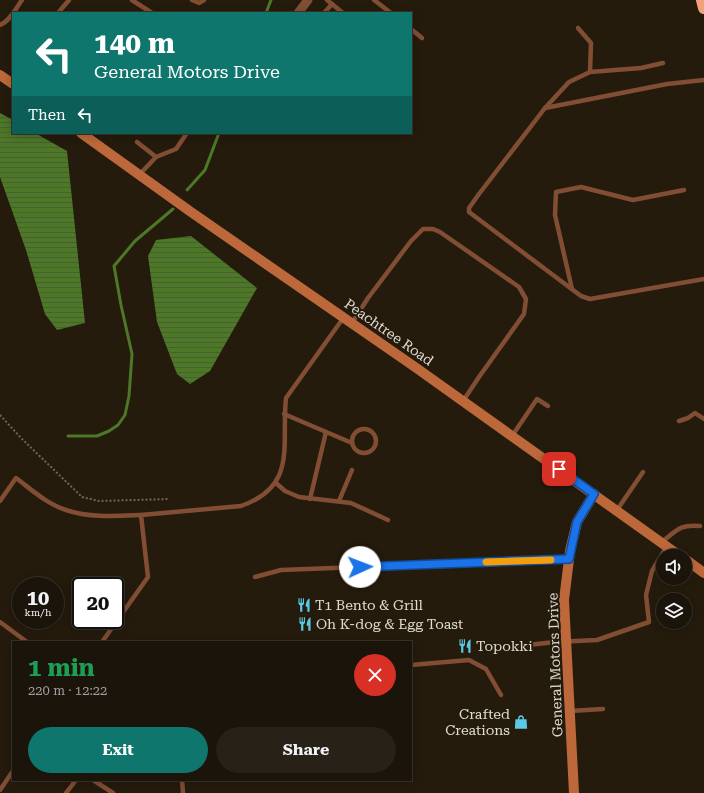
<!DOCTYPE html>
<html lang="en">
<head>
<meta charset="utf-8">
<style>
  body { margin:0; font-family:"Roboto Serif",serif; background:#282118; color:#f1f3f6; height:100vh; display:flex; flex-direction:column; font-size:15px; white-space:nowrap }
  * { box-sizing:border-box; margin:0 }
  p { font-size:13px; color:#a09e9c }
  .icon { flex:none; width:22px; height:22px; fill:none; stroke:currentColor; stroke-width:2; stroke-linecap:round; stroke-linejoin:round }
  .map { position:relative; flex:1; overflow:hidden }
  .drawer { position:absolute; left:12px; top:641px; width:400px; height:140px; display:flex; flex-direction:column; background:#1b140a; border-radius:0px; box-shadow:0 2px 10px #0003,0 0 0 1px #39332b }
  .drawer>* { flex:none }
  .banner { position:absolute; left:12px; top:12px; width:400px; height:122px; border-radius:0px; box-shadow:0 2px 10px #0003,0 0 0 1px #39332b; background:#0f766e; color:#fff; overflow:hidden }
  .controls { position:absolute; left:656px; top:549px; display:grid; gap:8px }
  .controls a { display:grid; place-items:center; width:36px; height:36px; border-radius:50%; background:#1b140a; box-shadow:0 2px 10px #0003,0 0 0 1px #39332b; font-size:20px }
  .speed { position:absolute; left:12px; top:577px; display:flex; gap:8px; font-size:20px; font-weight:700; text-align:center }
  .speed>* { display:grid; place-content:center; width:52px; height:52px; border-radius:50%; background:#1b140a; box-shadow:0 2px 10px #0003,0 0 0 1px #39332b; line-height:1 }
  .speed small { font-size:10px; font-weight:400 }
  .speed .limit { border:2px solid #111; border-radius:6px; background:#fff; color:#111 }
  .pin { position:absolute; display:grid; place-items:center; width:34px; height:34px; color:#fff; margin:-17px; border-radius:8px; box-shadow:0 2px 6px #0006 }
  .me { position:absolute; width:44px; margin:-22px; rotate:88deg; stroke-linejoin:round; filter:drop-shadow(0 0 3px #0008) }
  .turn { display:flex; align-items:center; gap:14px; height:84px; padding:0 16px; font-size:18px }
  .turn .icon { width:52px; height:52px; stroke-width:2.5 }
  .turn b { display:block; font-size:28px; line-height:34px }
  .then { display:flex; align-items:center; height:38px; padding:0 16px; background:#0003; gap:8px; font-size:15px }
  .round { display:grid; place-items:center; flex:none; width:42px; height:42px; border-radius:21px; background:#282118 }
  .overview { display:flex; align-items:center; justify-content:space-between; height:68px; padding:0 16px }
  h1 { font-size:24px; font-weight:700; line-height:30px; color:#1e9e55 }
  .primary-button { display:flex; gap:8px; margin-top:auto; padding:8px 16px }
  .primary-button a { flex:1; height:46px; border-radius:24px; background:#0f766e; color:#fff; font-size:16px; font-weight:700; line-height:46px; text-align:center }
  .primary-button a+a { background:#282118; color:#f1f3f6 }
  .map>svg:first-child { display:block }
</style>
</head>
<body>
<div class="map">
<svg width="704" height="793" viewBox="0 0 704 793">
  <defs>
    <pattern id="water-rules" width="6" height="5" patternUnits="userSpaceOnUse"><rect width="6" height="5" fill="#4c7827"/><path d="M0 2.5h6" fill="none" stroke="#485f32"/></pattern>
  </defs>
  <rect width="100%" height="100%" fill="#241b0d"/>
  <g fill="url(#water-rules)">
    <polygon points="0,113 13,120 13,133 35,133 67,151 85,323 57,330 45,314 26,250 0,177"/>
    <polygon points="191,236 257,288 210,371 190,384 177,374 157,322 148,256 156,240"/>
  </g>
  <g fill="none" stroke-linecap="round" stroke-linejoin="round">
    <g stroke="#4c7827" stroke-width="3">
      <polyline points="266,13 271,0"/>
      <polyline points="187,190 205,170 219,133"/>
      <polyline points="68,436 97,436 109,431 118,425 125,415 129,396 132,354 121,305 114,266 135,241 173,209"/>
    </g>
    <polyline stroke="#6e665a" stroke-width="2" stroke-dasharray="2 2" stroke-linecap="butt" points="0,415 21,438 82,497 99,501 169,499"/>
    <g stroke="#824e33" stroke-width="4.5">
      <polyline points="132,0 152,13"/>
      <polyline points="192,0 199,3 204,0"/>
      <polyline points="327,0 343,13"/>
      <polyline points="374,0 391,13"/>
      <polyline points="58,13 69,0"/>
      <polyline points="324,13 332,4"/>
      <path d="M0,25C10,21 16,8 22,0"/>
      <polyline points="578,28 591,43 590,72"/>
      <polyline points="411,29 422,38"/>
      <polyline points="663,63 641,68 590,72 569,82 545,108 479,194 469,208 469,212 581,296 590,299 704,279"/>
      <polyline points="545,108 667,84 704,80"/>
      <polyline points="137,142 156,157 139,175"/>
      <polyline points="156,157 176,149 187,133"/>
      <polyline points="572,289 555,215 556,192 581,187 633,200 684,190"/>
      <polyline points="352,323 368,298 411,241 423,229 433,229 440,232 519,287 526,299 524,314 479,377 463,401"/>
      <polyline points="284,414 352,443"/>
      <polyline points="679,421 688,418 695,413 704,419"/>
      <circle cx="364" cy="441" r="12"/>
      <polyline points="512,436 537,399 548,406"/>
      <polyline points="276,483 285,491 299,497 351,503 388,520"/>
      <polyline points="310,499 326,432"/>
      <path d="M0,501L16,478C32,490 47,504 66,510C90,518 116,516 141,515"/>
      <polyline points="339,501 352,470"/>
      <polyline points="617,510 643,472"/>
      <path d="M662,542C677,530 680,524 700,526"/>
      <polyline points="255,577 281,570 569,559"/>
      <polyline points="0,622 27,642"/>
      <path d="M102,642L148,577L141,515L241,506C298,486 281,445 286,398L344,317"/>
      <polyline points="519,646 555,642 597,640 649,622 646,595 652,571 667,546"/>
      <polyline points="411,665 469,660 486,669 501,695"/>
      <polyline points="570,711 603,709"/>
      <polyline points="93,780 113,793"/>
      <polyline points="182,780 183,793"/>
      <polyline points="0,790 13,771"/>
      <polyline points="66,793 76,780"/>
    </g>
    <polyline stroke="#824e33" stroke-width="9" points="298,13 308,0"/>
    <g stroke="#bc683a" stroke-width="10">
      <polyline points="0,75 13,84"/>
      <polyline points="81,133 191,212 415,367 680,556"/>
      <polyline points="685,559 704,573"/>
      <polyline points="574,793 564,600 570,551 577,522 594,494"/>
    </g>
    <polyline stroke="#f1a27a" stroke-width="12" points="702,0 704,8"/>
  </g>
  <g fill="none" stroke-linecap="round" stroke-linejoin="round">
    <defs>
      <polyline id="route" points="360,567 569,559 577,522 594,494 559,469"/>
    </defs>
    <use href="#route" stroke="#114b97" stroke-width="10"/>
    <use href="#route" stroke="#1a73e8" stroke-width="7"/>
    <polyline stroke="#f59e0b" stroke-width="7" points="486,562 551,560"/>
  </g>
  <defs>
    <symbol id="restaurant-bare" viewBox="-9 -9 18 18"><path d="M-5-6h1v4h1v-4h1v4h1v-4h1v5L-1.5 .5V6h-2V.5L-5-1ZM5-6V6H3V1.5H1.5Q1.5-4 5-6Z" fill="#5bc8e6" stroke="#241b0d" stroke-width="2.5" paint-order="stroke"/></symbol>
    <symbol id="shop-bare" viewBox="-9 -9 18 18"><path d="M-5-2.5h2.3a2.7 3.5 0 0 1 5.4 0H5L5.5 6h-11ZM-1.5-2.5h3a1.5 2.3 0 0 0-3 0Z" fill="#5bc8e6" stroke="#241b0d" stroke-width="2.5" paint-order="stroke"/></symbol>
  </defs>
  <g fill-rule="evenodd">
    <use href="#restaurant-bare" x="294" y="595" width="20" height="20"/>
    <use href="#restaurant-bare" x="295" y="614" width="20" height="20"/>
    <use href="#restaurant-bare" x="455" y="636" width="20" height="20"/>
    <use href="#shop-bare" x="511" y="712" width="20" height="20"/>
  </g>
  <g text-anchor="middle" stroke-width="4" stroke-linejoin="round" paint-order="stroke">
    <g font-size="14" fill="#e0dad1" stroke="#241b0d">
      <text transform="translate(389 332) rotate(35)" y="5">Peachtree Road</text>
      <text transform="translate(555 665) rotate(-92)" y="5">General Motors Drive</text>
    </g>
    <g font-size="14" fill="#e0dad1" stroke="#241b0d" text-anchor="start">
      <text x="315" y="610">T1 Bento &amp; Grill</text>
      <text x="316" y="629">Oh K-dog &amp; Egg Toast</text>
      <text x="476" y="651">Topokki</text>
      <text x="510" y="719" text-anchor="end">Crafted<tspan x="510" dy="16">Creations</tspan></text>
    </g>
  </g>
</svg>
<div class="controls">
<a><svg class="icon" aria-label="sound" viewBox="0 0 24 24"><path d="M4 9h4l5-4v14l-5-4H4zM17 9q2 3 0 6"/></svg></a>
<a><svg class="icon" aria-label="layers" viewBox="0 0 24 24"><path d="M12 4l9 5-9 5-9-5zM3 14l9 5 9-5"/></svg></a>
</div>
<div class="speed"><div>10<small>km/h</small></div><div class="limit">20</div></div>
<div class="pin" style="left:559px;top:469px;background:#d93025"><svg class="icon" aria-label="arrive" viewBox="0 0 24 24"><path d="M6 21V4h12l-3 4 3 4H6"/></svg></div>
<svg class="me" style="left:360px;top:567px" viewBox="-20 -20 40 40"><circle r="19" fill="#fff"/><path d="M0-13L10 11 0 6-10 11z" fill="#1a73e8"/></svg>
<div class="banner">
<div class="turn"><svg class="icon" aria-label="left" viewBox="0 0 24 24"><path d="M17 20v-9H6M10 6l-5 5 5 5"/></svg><div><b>140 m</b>General Motors Drive</div></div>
<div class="then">Then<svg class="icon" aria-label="left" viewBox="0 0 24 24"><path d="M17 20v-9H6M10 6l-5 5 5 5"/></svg></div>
</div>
<section class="drawer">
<div class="overview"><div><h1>1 min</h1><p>220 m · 12:22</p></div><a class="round" style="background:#d93025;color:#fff"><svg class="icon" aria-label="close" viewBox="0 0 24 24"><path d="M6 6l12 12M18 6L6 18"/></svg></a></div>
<div class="primary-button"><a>Exit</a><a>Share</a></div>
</section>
</div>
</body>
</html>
